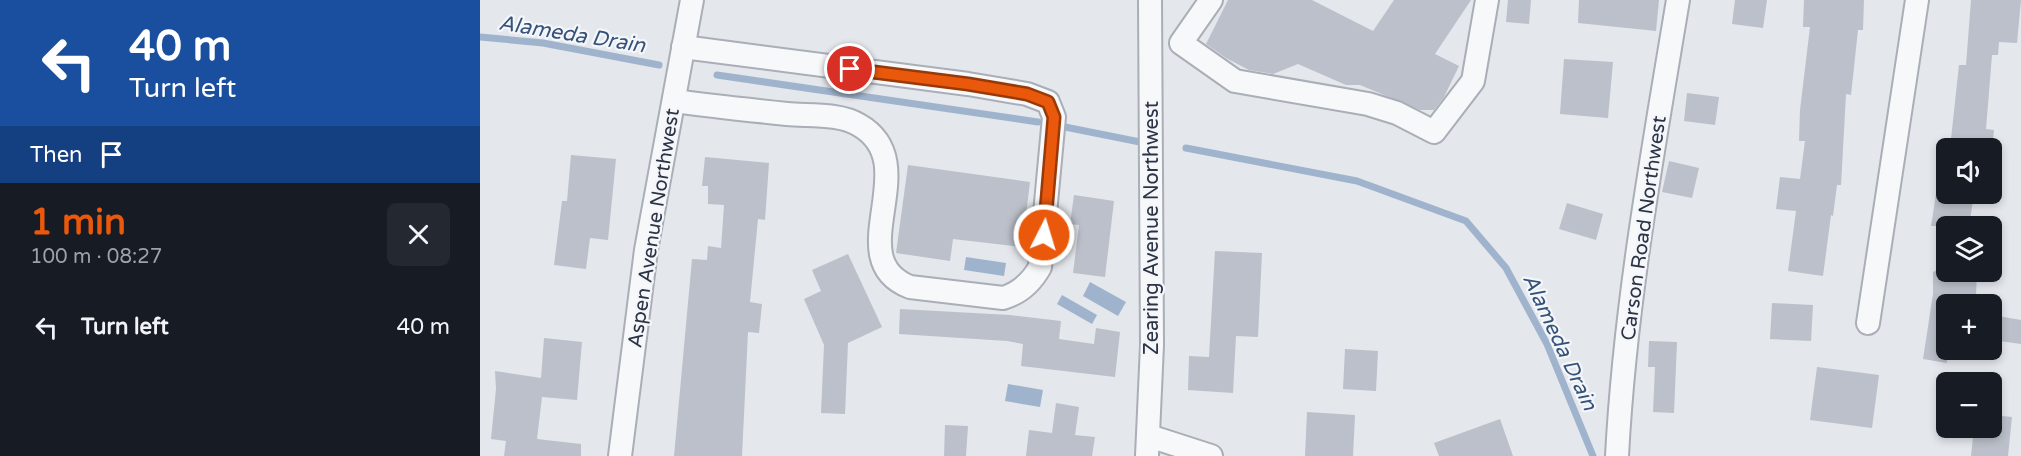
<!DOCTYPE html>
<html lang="en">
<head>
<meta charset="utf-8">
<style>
  body { margin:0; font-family:"Varela Round",sans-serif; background:#242831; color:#f1f3f6; height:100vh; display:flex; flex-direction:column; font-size:22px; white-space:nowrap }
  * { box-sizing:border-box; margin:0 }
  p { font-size:20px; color:#9ea1a6 }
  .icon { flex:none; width:33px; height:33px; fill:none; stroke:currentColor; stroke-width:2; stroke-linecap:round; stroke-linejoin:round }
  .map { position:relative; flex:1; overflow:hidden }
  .panel { display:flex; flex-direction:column; background:#171b24; width:480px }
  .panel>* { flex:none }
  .banner { background:#1a4fa0; color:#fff; overflow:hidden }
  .buttons { position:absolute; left:1456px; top:138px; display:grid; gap:12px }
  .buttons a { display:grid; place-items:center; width:66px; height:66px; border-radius:9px; background:#171b24; box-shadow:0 3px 9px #0003; font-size:30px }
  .pin { position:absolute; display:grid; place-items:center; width:51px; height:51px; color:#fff; margin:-26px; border:3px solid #fff; border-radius:50%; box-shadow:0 2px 6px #0007 }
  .me { position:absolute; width:66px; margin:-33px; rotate:5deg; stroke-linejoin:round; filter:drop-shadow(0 0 4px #0008) }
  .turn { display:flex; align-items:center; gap:21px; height:126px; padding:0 30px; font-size:27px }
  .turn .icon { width:78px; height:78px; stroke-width:2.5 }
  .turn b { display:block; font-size:42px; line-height:51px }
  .then { display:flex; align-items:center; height:57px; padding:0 30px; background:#0003; gap:12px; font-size:22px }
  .round { display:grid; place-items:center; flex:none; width:63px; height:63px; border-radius:9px; background:#242831 }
  .summary { display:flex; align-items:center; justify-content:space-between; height:102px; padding:0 30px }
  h1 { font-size:36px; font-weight:800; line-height:45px; color:#ea580c }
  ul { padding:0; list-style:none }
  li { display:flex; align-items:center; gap:18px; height:84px; padding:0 30px }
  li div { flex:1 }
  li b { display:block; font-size:22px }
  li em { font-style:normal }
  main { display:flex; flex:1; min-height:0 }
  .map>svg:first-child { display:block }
</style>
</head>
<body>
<main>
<section class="panel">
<div class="banner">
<div class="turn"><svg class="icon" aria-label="left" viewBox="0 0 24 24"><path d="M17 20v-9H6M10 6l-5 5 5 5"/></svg><div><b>40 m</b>Turn left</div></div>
<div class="then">Then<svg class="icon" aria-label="arrive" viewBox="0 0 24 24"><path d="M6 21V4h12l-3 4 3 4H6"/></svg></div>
</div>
<div class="summary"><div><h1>1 min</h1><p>100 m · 08:27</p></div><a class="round"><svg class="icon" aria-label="close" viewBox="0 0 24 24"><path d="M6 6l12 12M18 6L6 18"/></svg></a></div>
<ul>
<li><svg class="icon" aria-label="left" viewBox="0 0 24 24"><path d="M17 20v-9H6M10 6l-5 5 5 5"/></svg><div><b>Turn left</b></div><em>40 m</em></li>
</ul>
</section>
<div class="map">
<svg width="1541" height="456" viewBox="0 0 1541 456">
  <rect width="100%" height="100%" fill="#e4e7ec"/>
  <g fill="#9fb4cc">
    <polygon points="486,257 526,263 524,276 484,270"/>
    <polygon points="610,282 646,302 638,316 603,296"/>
    <polygon points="582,295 617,315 612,324 577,304"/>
    <polygon points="528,384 563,390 560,407 525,401"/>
  </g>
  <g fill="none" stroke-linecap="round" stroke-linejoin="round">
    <g stroke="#9fb4cc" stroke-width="7">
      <polyline points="0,37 63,43 179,65"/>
      <polyline points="237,75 558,122"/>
      <polyline points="585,127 660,142"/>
      <polyline points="706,148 877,181 986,221 1026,268 1067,344 1113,456"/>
    </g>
  </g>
  <g fill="#bbc0ca">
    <polygon points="748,0 832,0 893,31 914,0 991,0 955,54 979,66 964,97 954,110 940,110 880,85 866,85 818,64 793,74 769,70 746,58 726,44"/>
    <polygon points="1028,0 1051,0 1049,24 1026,22"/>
    <polygon points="1099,0 1179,0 1176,31 1098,23"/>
    <polygon points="1255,0 1287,0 1283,28 1252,24"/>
    <polygon points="1324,0 1384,0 1383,30 1378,30 1371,95 1366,94 1361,185 1357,185 1353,216 1351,215 1343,276 1308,271 1316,211 1296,209 1300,177 1320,179 1325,141 1319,141 1320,110 1330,27 1323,27"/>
    <polygon points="1491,0 1541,0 1537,43 1519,42 1518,55 1512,55 1506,129 1514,130 1512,148 1470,148 1479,65 1486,65"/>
    <polygon points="1084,59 1133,62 1128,118 1080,114"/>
    <polygon points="1207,93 1239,97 1235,125 1204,121"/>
    <polygon points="91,155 136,159 128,240 110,238 106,269 74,265 82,201 87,201"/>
    <polygon points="225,157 289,163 285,220 278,219 270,302 282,304 279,333 268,332 262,456 194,456 212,259 227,260 228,246 241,248 244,205 228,204 228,186 222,186"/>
    <polygon points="1189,161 1219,168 1212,198 1182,192"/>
    <polygon points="428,165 550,182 542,247 473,239 470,261 416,253"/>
    <polygon points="1456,194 1494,194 1489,226 1451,226"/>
    <polygon points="594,195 634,201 625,277 593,273 599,225 590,224"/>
    <polygon points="1087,203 1123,214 1116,240 1079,229"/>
    <polygon points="735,251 782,253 778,337 756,336 753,393 708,390 709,356 729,357"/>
    <polygon points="368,254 402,327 368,343 365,414 341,413 344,345 324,299 341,291 332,270"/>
    <polygon points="1457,270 1497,272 1496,296 1467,295 1467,363 1443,359 1453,294 1453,272"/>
    <polygon points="1292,303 1333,305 1331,341 1290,339"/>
    <polygon points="420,309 530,315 581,321 579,339 614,344 616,328 640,332 635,377 541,366 543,344 527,341 419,334"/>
    <polygon points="1512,315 1541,320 1541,344 1512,340"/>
    <polygon points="64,338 102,342 97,400 62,397 57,439 101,444 101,456 24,456 26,441 11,439 16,389 15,371 61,378"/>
    <polygon points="1169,341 1197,342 1194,413 1173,412 1175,367 1168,367"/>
    <polygon points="865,349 898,351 896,391 863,389"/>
    <polygon points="1337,367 1399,375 1392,428 1330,420"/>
    <polygon points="576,403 599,407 595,435 615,437 612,456 546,456 549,430 572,433"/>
    <polygon points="827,412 875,415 873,456 825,456"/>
    <polygon points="1512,415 1532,417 1528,456 1491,456 1494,428 1512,428"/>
    <polygon points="1020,419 1033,456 959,456 954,443"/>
    <polygon points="465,425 488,426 486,456 464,456"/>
  </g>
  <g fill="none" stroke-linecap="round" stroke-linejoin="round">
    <defs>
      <g id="minor">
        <polyline points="731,0 701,43 755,81 888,104 917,113 954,132 993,81 1007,0"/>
        <path d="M194,101C231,106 269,110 307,114C329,116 360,113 379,125C447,164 358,259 430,287L523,298C540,293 551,283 560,267L574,117L568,102L547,94L488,84L203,47"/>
        <polyline points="1388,323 1437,0"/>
        <polyline points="669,436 731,456"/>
        <polyline points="140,456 166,250 212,0"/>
        <polyline points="667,456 672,345 670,0"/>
        <path d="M1137,456C1145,303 1173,151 1198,0"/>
      </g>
    </defs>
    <use href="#minor" stroke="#a9aeb7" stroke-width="26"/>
    <use href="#minor" stroke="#f7f8fa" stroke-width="22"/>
  </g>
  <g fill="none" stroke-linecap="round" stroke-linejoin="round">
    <defs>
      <polyline id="route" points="370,69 488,84 547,94 568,102 574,117 564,235"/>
    </defs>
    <use href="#route" stroke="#983908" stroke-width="15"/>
    <use href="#route" stroke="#ea580c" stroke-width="10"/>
  </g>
  <g text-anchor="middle" stroke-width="4.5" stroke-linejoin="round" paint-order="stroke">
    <g font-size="20" fill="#2b3445" stroke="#f4f6f9">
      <text transform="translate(173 228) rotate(-81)" y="7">Aspen Avenue Northwest</text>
      <text transform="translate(671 228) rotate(-90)" y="7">Zearing Avenue Northwest</text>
      <text transform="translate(1163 228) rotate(-82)" y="7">Carson Road Northwest</text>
    </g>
    <g font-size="21" font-style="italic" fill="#34527a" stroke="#f4f6f9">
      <text transform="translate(92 34) rotate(9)" y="7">Alameda Drain</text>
      <text transform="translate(1080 342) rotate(65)" y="7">Alameda Drain</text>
    </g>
  </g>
</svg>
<div class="buttons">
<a><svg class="icon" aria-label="sound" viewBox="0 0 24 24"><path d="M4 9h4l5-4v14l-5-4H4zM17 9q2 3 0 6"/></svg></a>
<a><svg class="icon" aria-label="layers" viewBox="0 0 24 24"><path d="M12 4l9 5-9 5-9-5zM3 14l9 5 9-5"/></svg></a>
<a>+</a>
<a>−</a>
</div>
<div class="pin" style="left:370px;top:69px;background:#d93025"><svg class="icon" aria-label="arrive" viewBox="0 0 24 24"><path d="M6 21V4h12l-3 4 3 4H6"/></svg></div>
<svg class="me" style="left:564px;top:235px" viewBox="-20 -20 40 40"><circle r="17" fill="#ea580c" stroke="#fff" stroke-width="3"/><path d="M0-11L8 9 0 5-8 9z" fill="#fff"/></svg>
</div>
</main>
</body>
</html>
